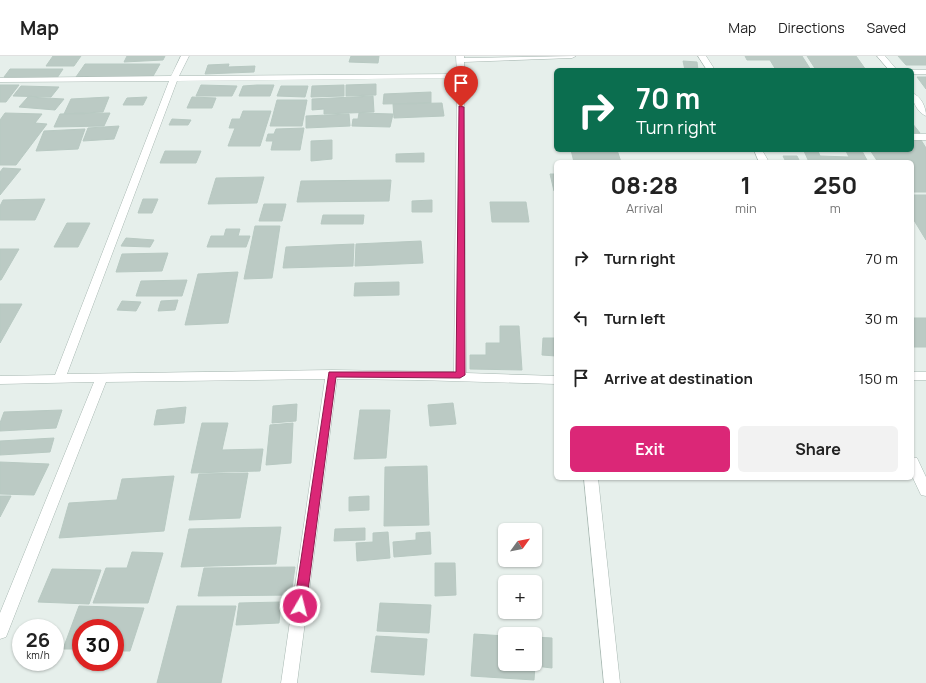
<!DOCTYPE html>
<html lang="en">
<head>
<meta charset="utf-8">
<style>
  body { margin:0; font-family:Manrope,sans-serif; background:#f2f2f2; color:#222; height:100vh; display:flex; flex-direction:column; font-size:15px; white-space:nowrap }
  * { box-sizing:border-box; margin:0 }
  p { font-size:13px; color:#767676 }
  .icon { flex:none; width:22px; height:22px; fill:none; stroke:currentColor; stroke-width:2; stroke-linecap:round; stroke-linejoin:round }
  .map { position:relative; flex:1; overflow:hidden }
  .drawer { position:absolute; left:554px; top:104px; width:360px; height:320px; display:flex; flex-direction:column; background:#fff; border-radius:6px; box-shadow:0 1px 3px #0004 }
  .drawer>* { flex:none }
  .guide { position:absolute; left:554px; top:12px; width:360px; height:84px; border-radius:6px; box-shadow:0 1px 3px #0004; background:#0b6e4f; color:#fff; overflow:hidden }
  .needle { width:26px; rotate:57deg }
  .tools { position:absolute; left:498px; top:467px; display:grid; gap:8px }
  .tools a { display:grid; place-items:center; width:44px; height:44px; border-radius:6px; background:#fff; box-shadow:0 1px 3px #0004; font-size:20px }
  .speed { position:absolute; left:12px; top:563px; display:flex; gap:8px; font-size:20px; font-weight:700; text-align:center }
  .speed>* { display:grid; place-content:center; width:52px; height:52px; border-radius:50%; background:#fff; box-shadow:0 1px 3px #0004; line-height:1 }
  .speed small { font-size:10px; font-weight:400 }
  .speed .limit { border:6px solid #d22; background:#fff; color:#111 }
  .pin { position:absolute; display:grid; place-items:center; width:34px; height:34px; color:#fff; margin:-41px -17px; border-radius:50% 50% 50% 0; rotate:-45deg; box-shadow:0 0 4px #0007 }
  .pin .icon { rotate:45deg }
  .me { position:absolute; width:44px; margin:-22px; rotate:8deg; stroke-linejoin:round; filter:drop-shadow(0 0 3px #0008) }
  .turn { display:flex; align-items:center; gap:14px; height:84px; padding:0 16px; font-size:18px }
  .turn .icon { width:52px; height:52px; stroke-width:2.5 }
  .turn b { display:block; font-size:28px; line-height:34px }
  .eta { display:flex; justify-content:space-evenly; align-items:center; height:68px; text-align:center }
  .eta b { font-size:24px; font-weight:700; line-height:28px }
  .cta { display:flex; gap:8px; margin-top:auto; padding:8px 16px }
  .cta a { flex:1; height:46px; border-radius:6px; background:#db2777; color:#fff; font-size:16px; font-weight:700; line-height:46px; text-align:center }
  .cta a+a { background:#f2f2f2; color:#222 }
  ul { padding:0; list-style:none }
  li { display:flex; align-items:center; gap:12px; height:60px; padding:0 16px }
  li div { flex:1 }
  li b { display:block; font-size:15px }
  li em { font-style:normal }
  header { display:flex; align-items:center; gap:24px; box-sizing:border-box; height:56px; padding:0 20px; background:#fff; border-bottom:1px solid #e0e0e0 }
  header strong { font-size:19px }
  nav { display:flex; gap:22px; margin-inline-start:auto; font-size:14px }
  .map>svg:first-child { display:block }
</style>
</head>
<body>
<header>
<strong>Map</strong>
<nav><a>Map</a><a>Directions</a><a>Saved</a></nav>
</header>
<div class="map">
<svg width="926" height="627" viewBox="0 0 926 627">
  <rect width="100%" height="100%" fill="#e6efeb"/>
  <g fill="#bbcac4" stroke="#b8c9c2">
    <polygon points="53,0 81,0 74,10 46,10"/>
    <polygon points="127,0 165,0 163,4 124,6"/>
    <polygon points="351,0 379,0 378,7 349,6"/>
    <polygon points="745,0 802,0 811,14 776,14 770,4 747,4"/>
    <polygon points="807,0 856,0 866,14 816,14"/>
    <polygon points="898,0 926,0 926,9 906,9"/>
    <polygon points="683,5 697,6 698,14 685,14"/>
    <polygon points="85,8 160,8 152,22 76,21"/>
    <polygon points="229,8 228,11 255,10 254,16 205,18 208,9"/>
    <polygon points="10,13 63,13 57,22 4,21"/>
    <polygon points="917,21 926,21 926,33"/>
    <polygon points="376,28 376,39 346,40 346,29"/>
    <polygon points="0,29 19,29 6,46 0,46"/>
    <polygon points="201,29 237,30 232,40 196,40"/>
    <polygon points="257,29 274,29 270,40 239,40 243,30"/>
    <polygon points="344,29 344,40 311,41 312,30"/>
    <polygon points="21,30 59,31 51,41 13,40"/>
    <polygon points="281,30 308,30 305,41 277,40"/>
    <polygon points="431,36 431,47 383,48 384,38"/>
    <polygon points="373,40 374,56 324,58 324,53 312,54 312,43"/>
    <polygon points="28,41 64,43 55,54 19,51"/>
    <polygon points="109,41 103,56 64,58 71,43"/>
    <polygon points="147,41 143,49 123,49 127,42"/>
    <polygon points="192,41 216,42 212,52 187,52"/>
    <polygon points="277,44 307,44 302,70 270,70"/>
    <polygon points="442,47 444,60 394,62 393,48"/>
    <polygon points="243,55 271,55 260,90 228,90 235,72 229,72 232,63 240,63"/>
    <polygon points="5,57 42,58 35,67 47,68 16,109 0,109 0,64"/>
    <polygon points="110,57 104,70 54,71 60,58"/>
    <polygon points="359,57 393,58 390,71 352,70 353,63 358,63"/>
    <polygon points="349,58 350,70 306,72 306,60"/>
    <polygon points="172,63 191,64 188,69 169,69"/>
    <polygon points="912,67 920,77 912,77"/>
    <polygon points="119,70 114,83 83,85 88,72"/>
    <polygon points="304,72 300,94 271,94 273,85 266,85 268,78 274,78 276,73"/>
    <polygon points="85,73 78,93 36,95 44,75"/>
    <polygon points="332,84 332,103 311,105 311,85"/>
    <polygon points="912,84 921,84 926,92 926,136 912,136 912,106 878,106 870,94 912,94"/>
    <polygon points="571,94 617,94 621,106 574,106"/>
    <polygon points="165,95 201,95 196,107 160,107"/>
    <polygon points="804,95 818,95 820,100 849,101 846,95 862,95 868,106 809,106"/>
    <polygon points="424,97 424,106 396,106 396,98"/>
    <polygon points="783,100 797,100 800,106 786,106"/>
    <polygon points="3,112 21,113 0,139 0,116"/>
    <polygon points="550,118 556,118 556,135 554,135"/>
    <polygon points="264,121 257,147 208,148 216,122"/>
    <polygon points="391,124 389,145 297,146 301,125"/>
    <polygon points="912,139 926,139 926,184 912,161"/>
    <polygon points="45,143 35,164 0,164 0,150 3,144"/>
    <polygon points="143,143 158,143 152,157 138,157"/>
    <polygon points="432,144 432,156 412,156 412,145"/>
    <polygon points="490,146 526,146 529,166 492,166"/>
    <polygon points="264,148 286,148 282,165 259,165"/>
    <polygon points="323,159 364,159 363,168 321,168"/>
    <polygon points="67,167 90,167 78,191 54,191"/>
    <polygon points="255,170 280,170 272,222 244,223"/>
    <polygon points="226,173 240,173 238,180 250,180 246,191 207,191 211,180 224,180"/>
    <polygon points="126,182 154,184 150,191 121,190"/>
    <polygon points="421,185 423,207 355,210 356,188"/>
    <polygon points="354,188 353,210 283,212 286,191"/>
    <polygon points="0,193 19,193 1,224 0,224"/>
    <polygon points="168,197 162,215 116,216 122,198"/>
    <polygon points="238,216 228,267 185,269 198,218"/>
    <polygon points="187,224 182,240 136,240 141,225"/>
    <polygon points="399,226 399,239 354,240 355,227"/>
    <polygon points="178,244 175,254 158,255 161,245"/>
    <polygon points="122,245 141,246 136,255 117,254"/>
    <polygon points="0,248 22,248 0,287"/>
    <rect x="912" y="262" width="14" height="29"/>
    <polygon points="500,270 519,270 522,314 470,313 470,299 486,299 486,287 500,287"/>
    <polygon points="543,282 556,282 556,300 542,299"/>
    <polygon points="453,347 456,368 430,370 428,349"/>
    <polygon points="297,348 296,365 272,367 273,350"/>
    <polygon points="186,351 184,367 154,369 157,354"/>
    <polygon points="62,354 56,372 0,375 0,367 4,356"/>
    <polygon points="360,354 390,354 386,402 354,403"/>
    <polygon points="202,367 228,367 222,394 263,393 260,415 191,417"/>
    <polygon points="293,367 291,407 266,409 270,369"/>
    <polygon points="54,382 50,396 0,399 0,385"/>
    <polygon points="0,406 49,408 34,439 0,438"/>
    <polygon points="427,410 429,469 384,470 385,411"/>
    <polygon points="248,417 240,462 189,464 199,418"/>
    <polygon points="174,420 164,475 59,482 69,447 117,444 122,423"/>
    <polygon points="0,440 11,440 0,461"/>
    <polygon points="369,440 369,454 349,455 349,441"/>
    <polygon points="281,471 276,508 181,511 189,473"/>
    <polygon points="365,472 365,484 334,485 335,473"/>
    <polygon points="388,476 390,502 357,505 356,487 373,486 373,477"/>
    <polygon points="430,476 431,498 394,501 393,486 416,484 416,477"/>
    <polygon points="132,496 163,497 148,547 93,547 106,512 127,512"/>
    <polygon points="435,507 455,507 456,539 435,540"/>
    <polygon points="295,511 291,539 198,540 204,512"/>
    <polygon points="52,513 101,514 89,548 38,546"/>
    <polygon points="281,546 279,567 236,569 239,547"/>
    <polygon points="380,547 431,549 429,577 377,575"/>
    <polygon points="79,550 144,552 130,595 115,595 115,572 81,572 81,593 63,593"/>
    <polygon points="177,550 236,550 221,627 157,627"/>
    <polygon points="474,578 505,580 505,608 535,608 535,581 552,582 552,612 535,610 534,624 471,620"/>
    <polygon points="376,580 427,583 424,619 371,616"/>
  </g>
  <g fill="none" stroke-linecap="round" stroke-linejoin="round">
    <defs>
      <g id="street">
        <path d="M181,0H189L179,20L457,18L456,0H464V2L576,0L572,2L464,6L466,317L556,320V328L417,324L337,323L297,627H281L325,323L106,326L8,576L6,581L0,583V557L94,326L0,328V320L55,319L169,25L0,26V22L171,20ZM457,22L454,316L332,314L67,318L177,25Z"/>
        <polygon points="698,0 706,0 715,14 707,14"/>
        <polygon points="877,0 885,0 897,14 889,14"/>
        <polygon points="910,14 926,14 926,18 912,18 912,14"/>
        <path d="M912,37C921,40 926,51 926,60C917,56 912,45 912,37Z"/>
        <rect x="912" y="78" width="14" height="6"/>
        <polygon points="754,94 762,94 769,106 759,106"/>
        <rect x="912" y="316" width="14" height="8"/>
        <polygon points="912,401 917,402 926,421 926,440 921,439 912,420"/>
        <polygon points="584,422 598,422 620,627 604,627"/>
      </g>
    </defs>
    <use href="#street" stroke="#a8b8b2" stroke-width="1"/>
    <use href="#street" fill="#fff" fill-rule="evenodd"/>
  </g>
  <polygon fill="#db2777" stroke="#8e194d" points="459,50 464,51 465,319 460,322 336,321 306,550 304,553 300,555 296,553 294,550 329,316 456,316"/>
</svg>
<div class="tools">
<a><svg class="needle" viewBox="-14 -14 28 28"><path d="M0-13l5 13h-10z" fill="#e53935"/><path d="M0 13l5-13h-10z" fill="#767676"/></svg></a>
<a>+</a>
<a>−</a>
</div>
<div class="speed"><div>26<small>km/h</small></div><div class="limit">30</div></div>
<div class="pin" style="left:461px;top:51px;background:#d93025"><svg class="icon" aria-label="arrive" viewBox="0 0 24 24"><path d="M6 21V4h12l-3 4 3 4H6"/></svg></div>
<svg class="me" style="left:300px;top:550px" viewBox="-20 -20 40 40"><circle r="17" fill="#db2777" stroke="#fff" stroke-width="3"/><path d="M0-11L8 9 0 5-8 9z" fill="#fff"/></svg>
<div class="guide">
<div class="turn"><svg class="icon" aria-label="right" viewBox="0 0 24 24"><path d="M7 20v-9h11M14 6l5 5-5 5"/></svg><div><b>70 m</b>Turn right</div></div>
</div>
<section class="drawer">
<div class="eta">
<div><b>08:28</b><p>Arrival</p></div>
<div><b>1</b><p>min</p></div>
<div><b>250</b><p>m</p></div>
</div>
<ul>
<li><svg class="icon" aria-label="right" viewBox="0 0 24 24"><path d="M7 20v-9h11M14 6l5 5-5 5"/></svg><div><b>Turn right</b></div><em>70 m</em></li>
<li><svg class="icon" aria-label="left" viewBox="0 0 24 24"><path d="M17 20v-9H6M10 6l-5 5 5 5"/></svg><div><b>Turn left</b></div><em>30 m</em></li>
<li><svg class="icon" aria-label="arrive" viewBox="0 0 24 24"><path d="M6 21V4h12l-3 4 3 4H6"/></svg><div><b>Arrive at destination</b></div><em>150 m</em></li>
</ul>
<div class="cta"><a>Exit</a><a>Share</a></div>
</section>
</div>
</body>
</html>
